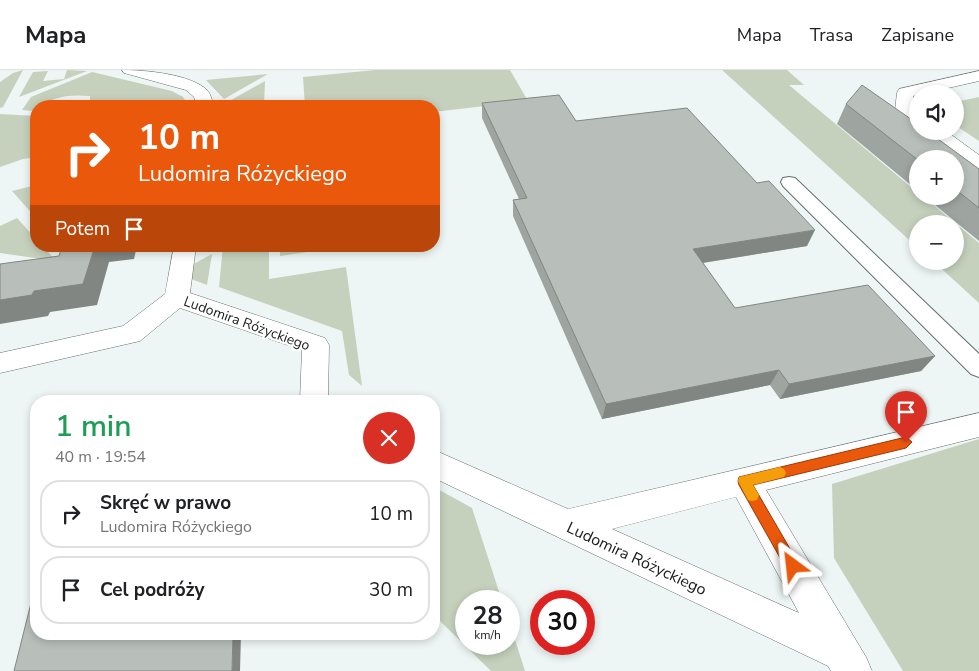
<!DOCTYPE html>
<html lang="pl">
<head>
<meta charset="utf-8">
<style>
  body { margin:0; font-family:"Nunito Sans",sans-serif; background:#f2f2f2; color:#202124; height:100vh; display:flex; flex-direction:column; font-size:19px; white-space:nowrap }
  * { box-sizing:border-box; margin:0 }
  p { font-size:16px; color:#757577 }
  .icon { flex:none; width:28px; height:28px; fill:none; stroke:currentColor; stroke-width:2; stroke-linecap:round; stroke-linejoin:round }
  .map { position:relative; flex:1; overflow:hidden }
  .details { position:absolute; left:30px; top:325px; width:410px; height:245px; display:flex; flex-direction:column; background:#fff; border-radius:20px; box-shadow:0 2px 8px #0003 }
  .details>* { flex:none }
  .banner { position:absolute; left:30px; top:30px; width:410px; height:152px; border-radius:20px; box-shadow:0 2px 8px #0003; background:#ea580c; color:#fff; overflow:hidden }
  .tools { position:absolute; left:909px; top:15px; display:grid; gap:10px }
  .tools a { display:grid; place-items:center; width:55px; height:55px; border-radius:50%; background:#fff; box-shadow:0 2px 8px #0003; font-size:25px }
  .speed { position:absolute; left:455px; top:520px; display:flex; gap:10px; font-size:25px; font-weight:700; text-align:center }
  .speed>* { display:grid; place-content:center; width:65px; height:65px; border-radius:50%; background:#fff; box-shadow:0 2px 8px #0003; line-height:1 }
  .speed small { font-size:12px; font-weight:400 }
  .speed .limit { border:8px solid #d22; background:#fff; color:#111 }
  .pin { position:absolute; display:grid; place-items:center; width:42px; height:42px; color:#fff; margin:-51px -21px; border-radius:50% 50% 50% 0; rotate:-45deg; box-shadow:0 0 5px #0007 }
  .pin .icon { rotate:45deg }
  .me { position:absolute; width:55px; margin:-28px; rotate:330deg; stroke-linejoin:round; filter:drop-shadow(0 0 4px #0008) }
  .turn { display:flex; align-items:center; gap:18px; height:105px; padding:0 25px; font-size:22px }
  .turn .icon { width:65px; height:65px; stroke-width:2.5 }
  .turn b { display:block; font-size:35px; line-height:42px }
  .then { display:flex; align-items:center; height:48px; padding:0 25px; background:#0003; gap:10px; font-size:19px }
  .round { display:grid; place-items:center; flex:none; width:52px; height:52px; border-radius:26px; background:#f2f2f2 }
  .summary { display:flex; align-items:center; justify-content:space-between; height:85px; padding:0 25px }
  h1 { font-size:30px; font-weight:600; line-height:38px; color:#1e9e55 }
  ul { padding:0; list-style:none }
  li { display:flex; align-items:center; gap:15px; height:68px; margin:0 10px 8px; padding:0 15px; border:2px solid #e0e0e0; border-radius:20px }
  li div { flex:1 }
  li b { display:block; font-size:19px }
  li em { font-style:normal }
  header { display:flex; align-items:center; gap:30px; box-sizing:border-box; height:70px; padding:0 25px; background:#fff; border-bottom:1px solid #e0e0e0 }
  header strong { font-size:24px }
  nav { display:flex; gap:28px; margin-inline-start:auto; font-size:18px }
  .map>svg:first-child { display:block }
</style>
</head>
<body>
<header>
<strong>Mapa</strong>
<nav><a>Mapa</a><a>Trasa</a><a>Zapisane</a></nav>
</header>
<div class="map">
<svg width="979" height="601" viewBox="0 0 979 601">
  <rect width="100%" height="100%" fill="#edf6f4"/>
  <g fill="#c5d1bd">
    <polygon points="23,0 3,37 0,38 0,12 13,3"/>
    <polygon points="67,0 87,1 19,27 33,2 48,1 43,11 64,9"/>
    <polygon points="375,0 510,0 528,31 434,42 434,36 305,36 303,7"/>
    <polygon points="722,0 787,0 804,15 789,15 917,122 918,126 923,126 979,173 979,233 933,191 955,191 955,154 918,154 917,177"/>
    <path d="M92,2L172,21L183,27L189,36H90V26C65,24 52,27 33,41L22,40L31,27Z"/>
    <polygon points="268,4 224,29 206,10"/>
    <polygon points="265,11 264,36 224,36 224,34"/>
    <polygon points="979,27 979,71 955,55 955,32"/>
    <polygon points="0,44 36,46 36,87 23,89 0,97"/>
    <polygon points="36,115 36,148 12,121"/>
    <polygon points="17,148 36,169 36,176 43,176 56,191 0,183 0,156"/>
    <polygon points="223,176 269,176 269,209 346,197 362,316 349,305 342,261 219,217"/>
    <polygon points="280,176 348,176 280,186"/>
    <polygon points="212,184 207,215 186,207 188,197"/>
    <polygon points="979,369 979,601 903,601 834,488 832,414"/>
    <polygon points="434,417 472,438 502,531 466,531 466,574 509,574 509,551 525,601 491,601 439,550 434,525"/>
  </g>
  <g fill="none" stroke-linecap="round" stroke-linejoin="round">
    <defs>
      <polygon id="lane" points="789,107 795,108 979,284 979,307 971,304 783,116 781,112 783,108"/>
      <g id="street">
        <path d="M122,0C145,0 192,4 208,21C211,25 212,31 214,36H197L194,27L186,20L124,3Z"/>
        <polygon points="979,1 979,11 913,26 913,38 918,41 918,54 912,53 895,40 897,23 899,19"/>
        <polygon points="925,61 946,61 979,85 979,100 972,98"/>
        <polygon points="174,176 196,176 190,223 325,268 329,275 328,331 300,331 302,280 180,238 140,271 0,303 0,283 123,256 165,224"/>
        <path d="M979,343V367L766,420L866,587L872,601H831L828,596L434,408V380L568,439ZM736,427L799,543L612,459Z"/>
      </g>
    </defs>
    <use href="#lane" stroke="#67706e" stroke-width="2"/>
    <use href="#street" stroke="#67706e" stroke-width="1"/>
    <use href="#lane" fill="#fff" fill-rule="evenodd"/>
    <use href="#street" fill="#fff" fill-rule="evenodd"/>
  </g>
  <g fill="#9ea4a0">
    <polygon points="482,33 576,51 807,176 703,193 735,238 935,286 921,301 780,329 770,315 602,349 513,146 513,130 519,129 482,48"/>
    <polygon points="846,34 979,99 979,171 924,126 955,126 955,89 918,89 918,121 837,54"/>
  </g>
  <g fill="#818682">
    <polygon points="815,160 807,176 688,195 693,179"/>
    <polygon points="95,176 137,176 134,189 109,192 97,235 50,242 48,246 0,254 0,230 34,221"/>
    <polygon points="935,286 921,301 780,329 789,314"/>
    <polygon points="779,300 770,315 602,349 606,334"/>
    <polygon points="233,564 241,564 240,601 232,601"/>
  </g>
  <g fill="#b8bfba" stroke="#818682">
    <polygon points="862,15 918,54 918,61 927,61 979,99 979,138 955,119 955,89 918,89 918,90 846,34"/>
    <polygon points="559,25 576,51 687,38 757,113 769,111 815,160 693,179 735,238 868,215 935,286 789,314 779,300 606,334 513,130 527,128 482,33"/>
    <polygon points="62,176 95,176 83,214 34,221 32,225 0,230 0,194 59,186"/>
    <polygon points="36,513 36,564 233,564 232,601 14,601"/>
  </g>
  <polygon fill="#ea580c" stroke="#983908" points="906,367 912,372 906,378 753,415 800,496 798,502 793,504 788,502 739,415 738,411 739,407"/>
  <polygon fill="#f59e0b" points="780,397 784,399 786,403 784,407 753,415 759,425 757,430 752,431 748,430 738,411 739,407"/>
  <g text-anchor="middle" stroke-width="4.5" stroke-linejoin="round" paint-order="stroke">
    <g font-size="14" fill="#1a1d1c" stroke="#fff">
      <text transform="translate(247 253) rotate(20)" y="5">Ludomira Różyckiego</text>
    </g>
    <g font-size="16" fill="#1a1d1c" stroke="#fff">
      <text transform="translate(637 488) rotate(25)" y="6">Ludomira Różyckiego</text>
    </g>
  </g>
</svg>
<div class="tools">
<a><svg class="icon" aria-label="sound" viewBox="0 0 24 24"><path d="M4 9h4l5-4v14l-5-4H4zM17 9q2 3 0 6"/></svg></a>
<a>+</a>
<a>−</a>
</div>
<div class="speed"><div>28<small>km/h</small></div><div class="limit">30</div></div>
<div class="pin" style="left:906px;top:372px;background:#d93025"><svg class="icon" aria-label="arrive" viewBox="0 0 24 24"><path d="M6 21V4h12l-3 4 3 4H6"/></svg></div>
<svg class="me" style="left:793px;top:496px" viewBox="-20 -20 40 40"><path d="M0-17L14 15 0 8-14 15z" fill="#ea580c" stroke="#fff" stroke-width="4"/></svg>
<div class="banner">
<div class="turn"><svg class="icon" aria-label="right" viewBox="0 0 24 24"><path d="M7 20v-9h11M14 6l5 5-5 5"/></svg><div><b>10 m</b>Ludomira Różyckiego</div></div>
<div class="then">Potem<svg class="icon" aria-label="arrive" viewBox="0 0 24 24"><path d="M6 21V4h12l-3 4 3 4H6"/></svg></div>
</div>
<section class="details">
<div class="summary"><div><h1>1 min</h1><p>40 m · 19:54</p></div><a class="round" style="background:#d93025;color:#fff"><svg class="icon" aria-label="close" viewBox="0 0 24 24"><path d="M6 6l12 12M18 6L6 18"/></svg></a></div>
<ul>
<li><svg class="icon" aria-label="right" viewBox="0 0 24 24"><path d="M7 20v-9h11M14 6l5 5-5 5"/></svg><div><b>Skręć w prawo</b><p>Ludomira Różyckiego</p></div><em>10 m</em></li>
<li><svg class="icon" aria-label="arrive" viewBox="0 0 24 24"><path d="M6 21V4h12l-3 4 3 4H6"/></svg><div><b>Cel podróży</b></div><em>30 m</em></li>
</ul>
</section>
</div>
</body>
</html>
